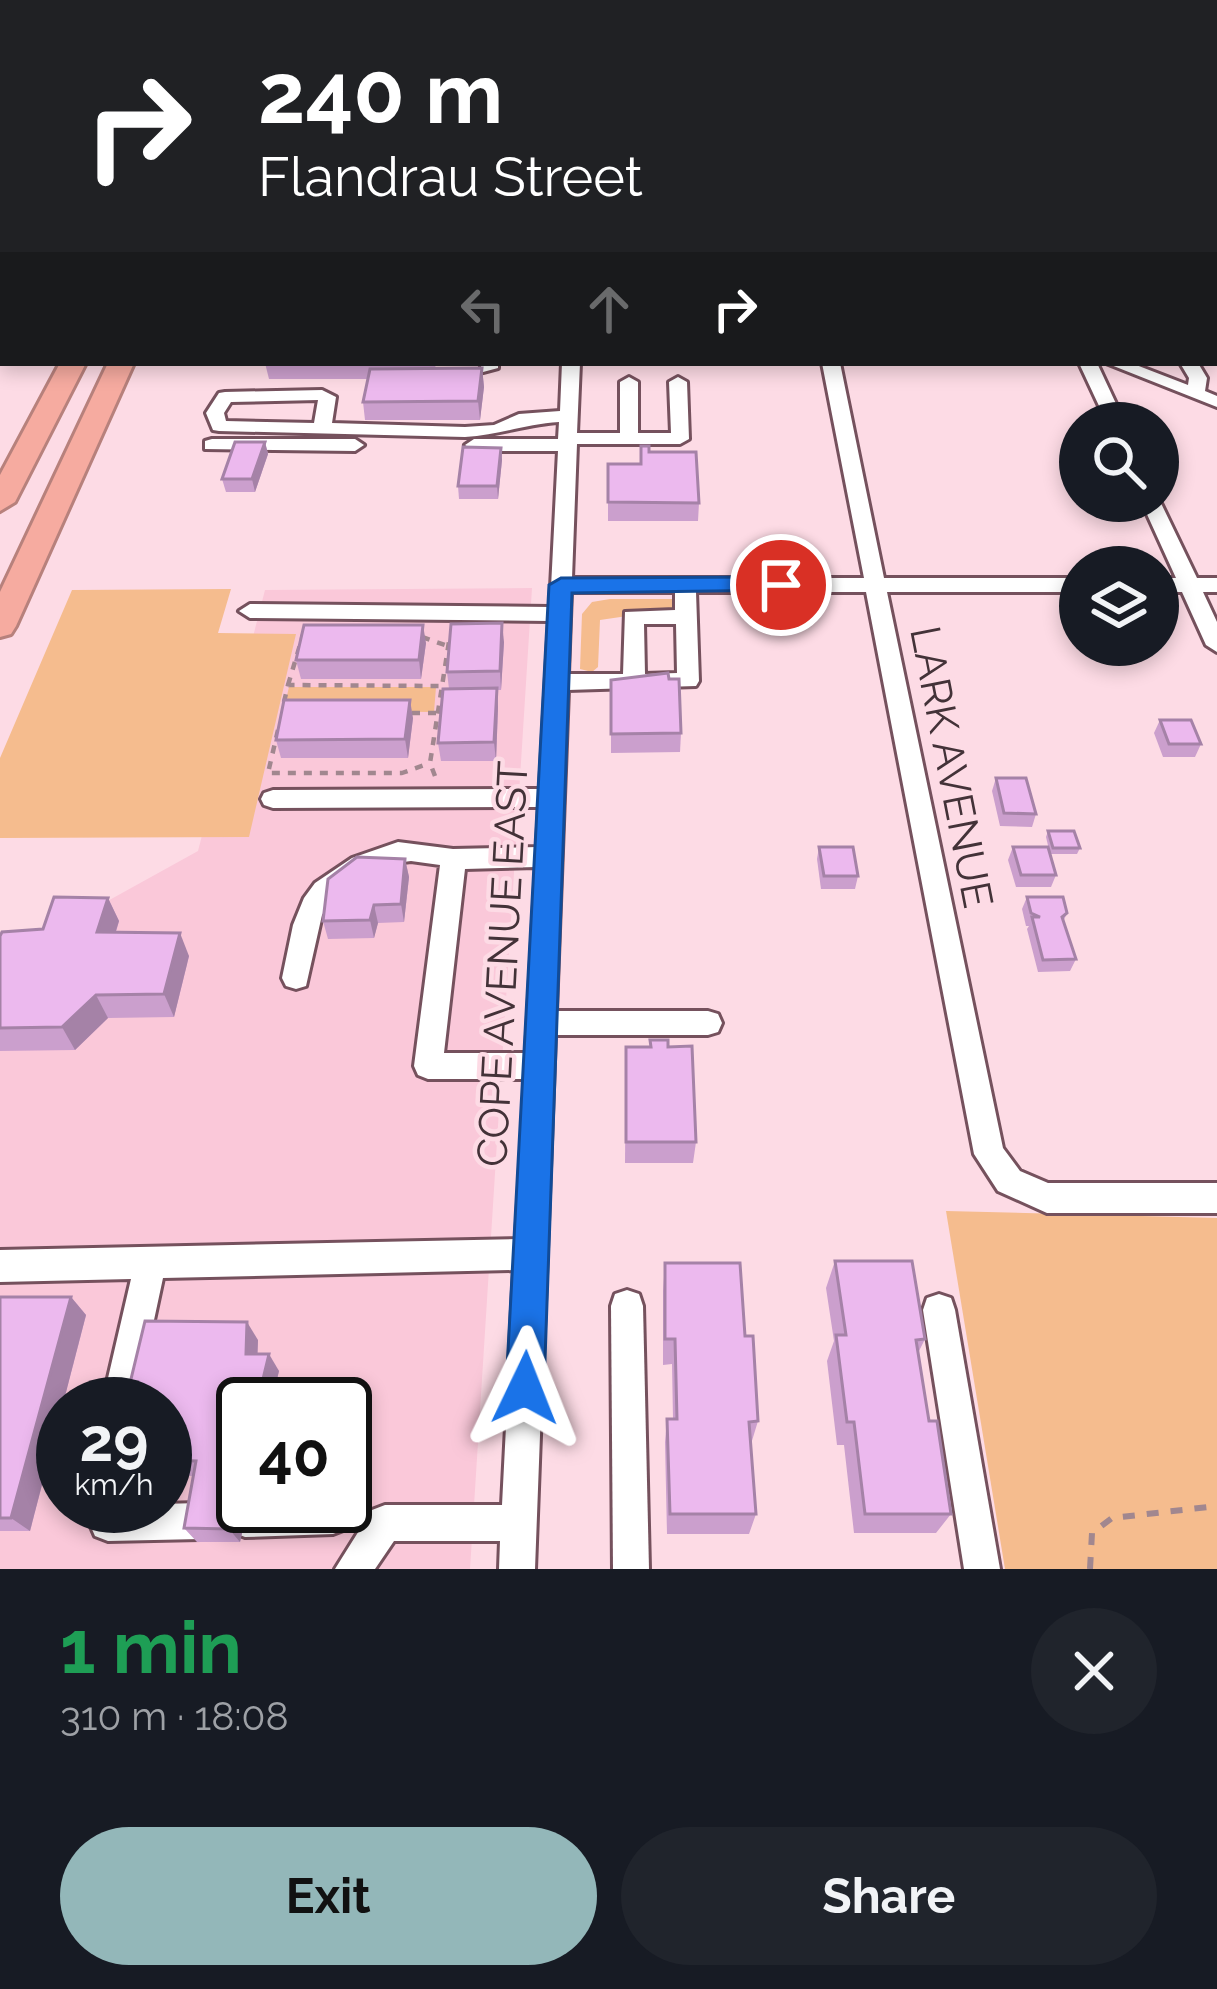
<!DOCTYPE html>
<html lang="en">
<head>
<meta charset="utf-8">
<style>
  body { margin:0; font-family:Raleway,sans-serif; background:#20242c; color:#f1f3f6; height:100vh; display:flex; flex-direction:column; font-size:45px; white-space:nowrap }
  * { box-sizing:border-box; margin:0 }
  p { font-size:39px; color:#9ea1a6 }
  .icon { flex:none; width:66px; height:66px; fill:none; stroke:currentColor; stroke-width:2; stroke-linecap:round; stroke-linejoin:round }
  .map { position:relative; height:1569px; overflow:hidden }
  .sheet { display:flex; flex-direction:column; background:#171b24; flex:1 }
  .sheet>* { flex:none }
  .guide { position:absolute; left:0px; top:0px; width:1218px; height:366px; box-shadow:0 6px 18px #0003; background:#202124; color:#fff; overflow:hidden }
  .buttons { position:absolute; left:1059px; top:402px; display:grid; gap:24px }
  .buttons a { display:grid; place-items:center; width:120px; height:120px; border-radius:50%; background:#171b24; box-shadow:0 6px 18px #0003; font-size:60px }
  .speed { position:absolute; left:36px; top:1377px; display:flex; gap:24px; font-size:60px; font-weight:700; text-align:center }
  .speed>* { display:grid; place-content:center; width:156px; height:156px; border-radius:50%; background:#171b24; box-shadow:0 6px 18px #0003; line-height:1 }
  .speed small { font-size:30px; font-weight:400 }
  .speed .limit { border:6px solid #111; border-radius:18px; background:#fff; color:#111 }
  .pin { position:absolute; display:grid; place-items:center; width:102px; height:102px; color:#fff; margin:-51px; border:6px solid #fff; border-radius:50%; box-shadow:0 3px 12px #0007 }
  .me { position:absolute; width:132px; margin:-66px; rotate:2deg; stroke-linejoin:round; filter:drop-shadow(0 0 9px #0008) }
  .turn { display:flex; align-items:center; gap:42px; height:252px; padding:0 60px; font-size:54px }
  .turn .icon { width:156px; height:156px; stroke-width:2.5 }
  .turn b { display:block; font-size:84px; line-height:102px }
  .lanes { display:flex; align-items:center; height:114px; padding:0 60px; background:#0003; justify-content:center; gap:60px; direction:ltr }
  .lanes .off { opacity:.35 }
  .round { display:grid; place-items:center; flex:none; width:126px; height:126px; border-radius:63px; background:#20242c }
  .overview { display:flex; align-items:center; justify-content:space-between; height:204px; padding:0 60px }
  h1 { font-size:72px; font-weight:700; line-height:90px; color:#1e9e55 }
  .primary-button { display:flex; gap:24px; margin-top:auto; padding:24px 60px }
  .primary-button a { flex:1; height:138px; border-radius:72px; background:#93b7b9; color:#111; font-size:48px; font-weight:700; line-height:138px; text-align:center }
  .primary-button a+a { background:#20242c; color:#f1f3f6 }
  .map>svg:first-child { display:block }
</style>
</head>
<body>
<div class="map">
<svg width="1217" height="1569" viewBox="0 0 1217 1569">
  <rect width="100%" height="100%" fill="#fddbe5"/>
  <path fill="#fac8d9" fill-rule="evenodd" d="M532,588L470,1569H0V983L10,955L198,851L265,590ZM63,1404H165V1506H63ZM243,1404H345V1506H243Z"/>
  <g fill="#f5bc8e">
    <polygon points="231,589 218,633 296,634 249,837 0,838 0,758 72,590"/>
    <polygon points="610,599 675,599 675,609 600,620 598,667 592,672 580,669 582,614 592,602"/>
    <polygon points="289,687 436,687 434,712 300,711 282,717"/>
    <polygon points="946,1211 1217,1218 1217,1569 1005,1569"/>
  </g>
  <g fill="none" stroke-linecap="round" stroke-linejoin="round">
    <defs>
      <g id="minor">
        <polygon points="330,0 343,0 346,3 333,3"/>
        <polygon points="409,0 421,0 408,3"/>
        <polygon points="518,0 550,0 555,3 513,3"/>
        <rect x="1215" y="85" width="2" height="8"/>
        <rect x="0" y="139" width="3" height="8"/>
        <rect x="1215" y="209" width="2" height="11"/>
        <rect x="1215" y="239" width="2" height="10"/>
        <polygon points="3,259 3,269 0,270 0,260"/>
        <polygon points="480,363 498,363 498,368 483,372"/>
        <path d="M562,363H580L577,433H620V382L629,377L638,382V433H671L669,382L678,377L687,382L689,439L680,444H577L572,578H864L822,363H840L884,578H1080V592H887L1003,1148L1020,1171L1048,1183H1217V1213H1047L998,1191L974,1154L866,592H696L699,681L696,686L568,690L556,1011H708L718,1014L722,1023L718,1032L708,1035H555L535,1569H499L500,1541H394L375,1569H335L372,1510L385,1505H502L514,1270L163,1278L136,1404H102L131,1279L0,1282V1250L516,1239L525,1079H428L418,1075L414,1066L440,865L411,861L388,864L333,897L322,915L306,986L296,989L286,986L282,978L293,925L304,898L315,883L352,858L398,842L453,849L537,847L539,807L273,808L264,805L261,799L264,793L273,790L540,789L549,621L250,618L239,611L250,604L550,607L558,451H474L465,445L474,439H558L559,422C526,424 499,435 465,437L219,431L213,430L206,413L219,393L225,392L322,390L336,397L332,423L465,427L494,425L519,414L560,411ZM318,400L314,423L226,421L224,413L231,402ZM571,592H675V610L625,612L623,674H568ZM644,624H676L677,673L645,674ZM536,867L526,1053H444L465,869Z"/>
        <polygon points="1079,363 1097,363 1125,423 1107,423"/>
        <polygon points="1106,363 1131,363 1188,385 1189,378 1180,363 1198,363 1207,378 1205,391 1217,396 1217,407"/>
        <polygon points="212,439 355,439 364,445 355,451 205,449 205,441"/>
        <polygon points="1158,497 1197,578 1217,578 1217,592 1203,592 1217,622 1217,652 1206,645 1182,592 1158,592 1158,578 1176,578 1141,501 1158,501"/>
        <polygon points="627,1290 639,1294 643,1306 649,1569 613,1569 611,1306 615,1294"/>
        <polygon points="939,1294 951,1298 955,1310 1000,1569 964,1569 923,1310 927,1298"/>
        <polygon points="243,1502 243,1506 345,1506 345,1503 351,1516 346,1529 333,1534 245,1537 232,1532 227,1519 232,1506"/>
        <polygon points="200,1503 213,1508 218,1521 213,1534 200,1539 108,1541 95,1536 82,1506"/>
      </g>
      <g id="major">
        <polygon points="53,0 79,0 81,3 55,3"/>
        <polygon points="98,0 124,0 126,3 100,3"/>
        <rect x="1215" y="272" width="2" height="12"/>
      </g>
      <g id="highway">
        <polygon points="300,0 316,0 318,3 302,3"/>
        <polygon points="60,363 86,363 15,502 0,511 0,475"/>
        <polygon points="108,363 134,363 16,626 11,634 0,637 0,592"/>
      </g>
    </defs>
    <use href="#minor" stroke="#75515d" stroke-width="6"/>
    <use href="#major" stroke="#b7817c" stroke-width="6"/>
    <use href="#highway" stroke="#b7817c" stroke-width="6"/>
    <g stroke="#a1878f" stroke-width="4.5" stroke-dasharray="8 8" stroke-linecap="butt">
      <polyline points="422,637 445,645"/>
      <polyline points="288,685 303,635"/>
      <polyline points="284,702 288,685 439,686"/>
      <polyline points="412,713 436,713"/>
      <polyline points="278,730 268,773 402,773 430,763"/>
      <polyline points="435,776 430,763 450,635"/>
    </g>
    <polyline stroke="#a1878f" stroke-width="6" stroke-dasharray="12 12" stroke-linecap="butt" points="1090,1569 1092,1533 1112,1518 1217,1506"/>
    <use href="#minor" fill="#fff" fill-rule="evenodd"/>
    <use href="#major" fill="#facdc6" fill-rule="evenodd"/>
    <use href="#highway" fill="#f6aba0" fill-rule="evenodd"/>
  </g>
  <g fill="#cb9fcd">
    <polygon points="432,0 475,0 474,3 432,3"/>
    <polygon points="1215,112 1217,115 1217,151 1215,148"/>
    <polygon points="265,363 436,363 435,369 482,368 484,387 480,420 365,420 363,402 367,379 269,379"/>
    <polygon points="265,442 268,454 255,492 226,492 222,479"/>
    <polygon points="501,448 502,460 498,499 459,499 458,486"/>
    <polygon points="649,452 699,503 698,521 608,521 608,464 640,464"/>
    <polygon points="504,642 501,690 497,690 498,707 496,761 441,761 438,743 449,689 447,672"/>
    <polygon points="426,643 421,679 301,679 296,660"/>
    <polygon points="611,680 681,733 680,752 611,753"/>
    <polygon points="413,718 408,758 281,758 276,740"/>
    <polygon points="1160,720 1201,744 1195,757 1163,757 1154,733"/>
    <polygon points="996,778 1036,814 1032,827 1000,826 992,791"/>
    <polygon points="1048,831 1080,848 1077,854 1050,854 1046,837"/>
    <polygon points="819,847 858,876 855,889 821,889 817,859"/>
    <polygon points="1013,847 1056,875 1051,887 1016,887 1008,860"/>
    <polygon points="405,859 409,877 404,922 378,923 374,938 328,939 323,921"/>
    <polygon points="1027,897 1067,913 1063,922 1076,959 1070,971 1038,972 1027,929 1029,926 1026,926 1022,909"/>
    <polygon points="108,898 119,921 116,932 189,956 174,1017 108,1018 75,1050 0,1051 0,936 43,929"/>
    <polygon points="626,1047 668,1047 696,1142 693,1163 625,1163"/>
    <polygon points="835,1261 925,1339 918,1353 929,1421 951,1514 936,1533 854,1533 844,1445 837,1445 827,1361 834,1341 826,1288"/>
    <polygon points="665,1263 745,1336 758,1421 751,1444 756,1514 749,1534 667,1534 665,1442 667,1419 673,1419 672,1364 663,1365 663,1291"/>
    <polygon points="0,1297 71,1297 86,1315 30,1531 0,1531"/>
    <polygon points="258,1340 257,1354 279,1371 271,1404 243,1404 243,1506 248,1506 240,1542 197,1542 184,1528 193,1476 165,1475 165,1404"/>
  </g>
  <g fill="#a582a7">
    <polygon points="482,368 484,387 480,420 478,401"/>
    <polygon points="265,442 268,454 255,492 252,479"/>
    <polygon points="501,448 502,460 498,499 497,486"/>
    <polygon points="502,623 504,642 501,690 500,671"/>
    <polygon points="423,625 426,643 421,679 419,660"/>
    <polygon points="497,688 498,707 496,761 494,742"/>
    <polygon points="410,700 413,718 408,758 405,739"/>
    <polygon points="405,859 409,877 404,922 401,904"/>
    <polygon points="108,898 119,921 108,956 97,932"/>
    <polygon points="374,905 378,923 374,938 370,920"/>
    <polygon points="180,933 189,956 174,1017 164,994"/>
    <polygon points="96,995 108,1018 75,1050 62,1027"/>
    <polygon points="71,1297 86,1315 30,1531 11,1518"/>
    <polygon points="247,1322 258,1340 257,1371 246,1354"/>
    <polygon points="269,1354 279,1371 271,1404 257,1404"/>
    <polygon points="243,1466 243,1506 248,1506 240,1542 229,1529"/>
  </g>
  <g fill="#ecb9ee" stroke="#a582a7" stroke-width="3">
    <polygon points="482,368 478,401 363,402 370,369"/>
    <polygon points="235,442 265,442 252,479 222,479"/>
    <polygon points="641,446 649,446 649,452 696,452 699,503 608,502 608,464 641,464"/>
    <polygon points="463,447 501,448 497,486 458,486"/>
    <polygon points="502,623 500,671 447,672 451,624"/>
    <polygon points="304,625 423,625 419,660 296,660"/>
    <polygon points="668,673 669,679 679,679 681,733 611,734 611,680"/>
    <polygon points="497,688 494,742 438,743 443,689"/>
    <polygon points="284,700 410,700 405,739 276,740"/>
    <polygon points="1160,720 1191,720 1201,744 1169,744"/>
    <polygon points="996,778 1026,778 1036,814 1004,813"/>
    <polygon points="1048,831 1074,831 1080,848 1053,848"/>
    <polygon points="819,847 853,847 858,876 824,876"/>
    <polygon points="1013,847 1048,847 1056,875 1021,875"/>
    <polygon points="357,857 405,859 401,904 374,905 370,920 323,921 328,879"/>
    <polygon points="54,897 108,898 97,932 180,933 164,994 96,995 62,1027 0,1028 0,936 2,932 43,929"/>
    <polygon points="1027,897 1063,897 1067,913 1062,917 1076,959 1043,960 1032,917 1040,917 1031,913"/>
    <polygon points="650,1040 668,1040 668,1047 692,1046 696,1142 626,1142 626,1047 651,1047"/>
    <polygon points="835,1261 912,1261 925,1339 916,1340 929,1421 937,1421 951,1514 865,1514 854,1422 847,1422 836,1335 846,1335"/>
    <polygon points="665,1263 740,1263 745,1336 753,1336 758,1421 749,1422 756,1514 670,1514 667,1419 677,1419 675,1339 665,1339"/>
    <polygon points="0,1297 71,1297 11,1518 0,1518"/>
    <polygon points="145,1321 247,1322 246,1354 269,1354 257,1404 243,1404 243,1466 229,1529 184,1528 196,1461 165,1460 165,1404 125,1404"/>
  </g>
  <polygon fill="#1a73e8" stroke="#114b97" stroke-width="3" points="781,577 789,580 789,590 572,593 544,1388 539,1402 525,1408 511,1402 506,1388 549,585 561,578"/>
  <g text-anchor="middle" stroke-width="9" stroke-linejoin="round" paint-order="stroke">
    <g font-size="42" fill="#433238" stroke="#fddbe5">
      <text transform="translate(952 767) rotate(79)" y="15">LARK AVENUE</text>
      <text transform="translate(502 964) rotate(-87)" y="15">COPE AVENUE EAST</text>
    </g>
  </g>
</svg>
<div class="buttons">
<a><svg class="icon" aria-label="search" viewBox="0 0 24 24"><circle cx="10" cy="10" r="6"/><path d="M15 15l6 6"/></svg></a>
<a><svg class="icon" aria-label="layers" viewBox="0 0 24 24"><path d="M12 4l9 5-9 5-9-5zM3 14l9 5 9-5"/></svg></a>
</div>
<div class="speed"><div>29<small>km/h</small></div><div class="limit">40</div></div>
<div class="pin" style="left:781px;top:585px;background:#d93025"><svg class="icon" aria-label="arrive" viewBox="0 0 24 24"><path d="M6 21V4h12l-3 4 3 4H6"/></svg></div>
<svg class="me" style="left:525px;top:1388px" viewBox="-20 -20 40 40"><path d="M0-17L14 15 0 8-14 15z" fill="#1a73e8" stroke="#fff" stroke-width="4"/></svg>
<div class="guide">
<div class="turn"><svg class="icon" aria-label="right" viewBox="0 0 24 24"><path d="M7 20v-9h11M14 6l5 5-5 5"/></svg><div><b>240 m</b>Flandrau Street</div></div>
<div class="lanes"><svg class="icon off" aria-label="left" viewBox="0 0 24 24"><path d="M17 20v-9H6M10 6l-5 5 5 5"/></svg><svg class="icon off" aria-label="ahead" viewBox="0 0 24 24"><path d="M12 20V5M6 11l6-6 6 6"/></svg><svg class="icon" aria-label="right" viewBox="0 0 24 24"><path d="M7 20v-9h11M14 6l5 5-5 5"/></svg></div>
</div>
</div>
<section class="sheet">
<div class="overview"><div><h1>1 min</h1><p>310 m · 18:08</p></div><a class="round"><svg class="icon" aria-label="close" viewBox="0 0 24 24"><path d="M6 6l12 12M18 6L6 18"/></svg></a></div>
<div class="primary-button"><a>Exit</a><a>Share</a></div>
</section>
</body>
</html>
